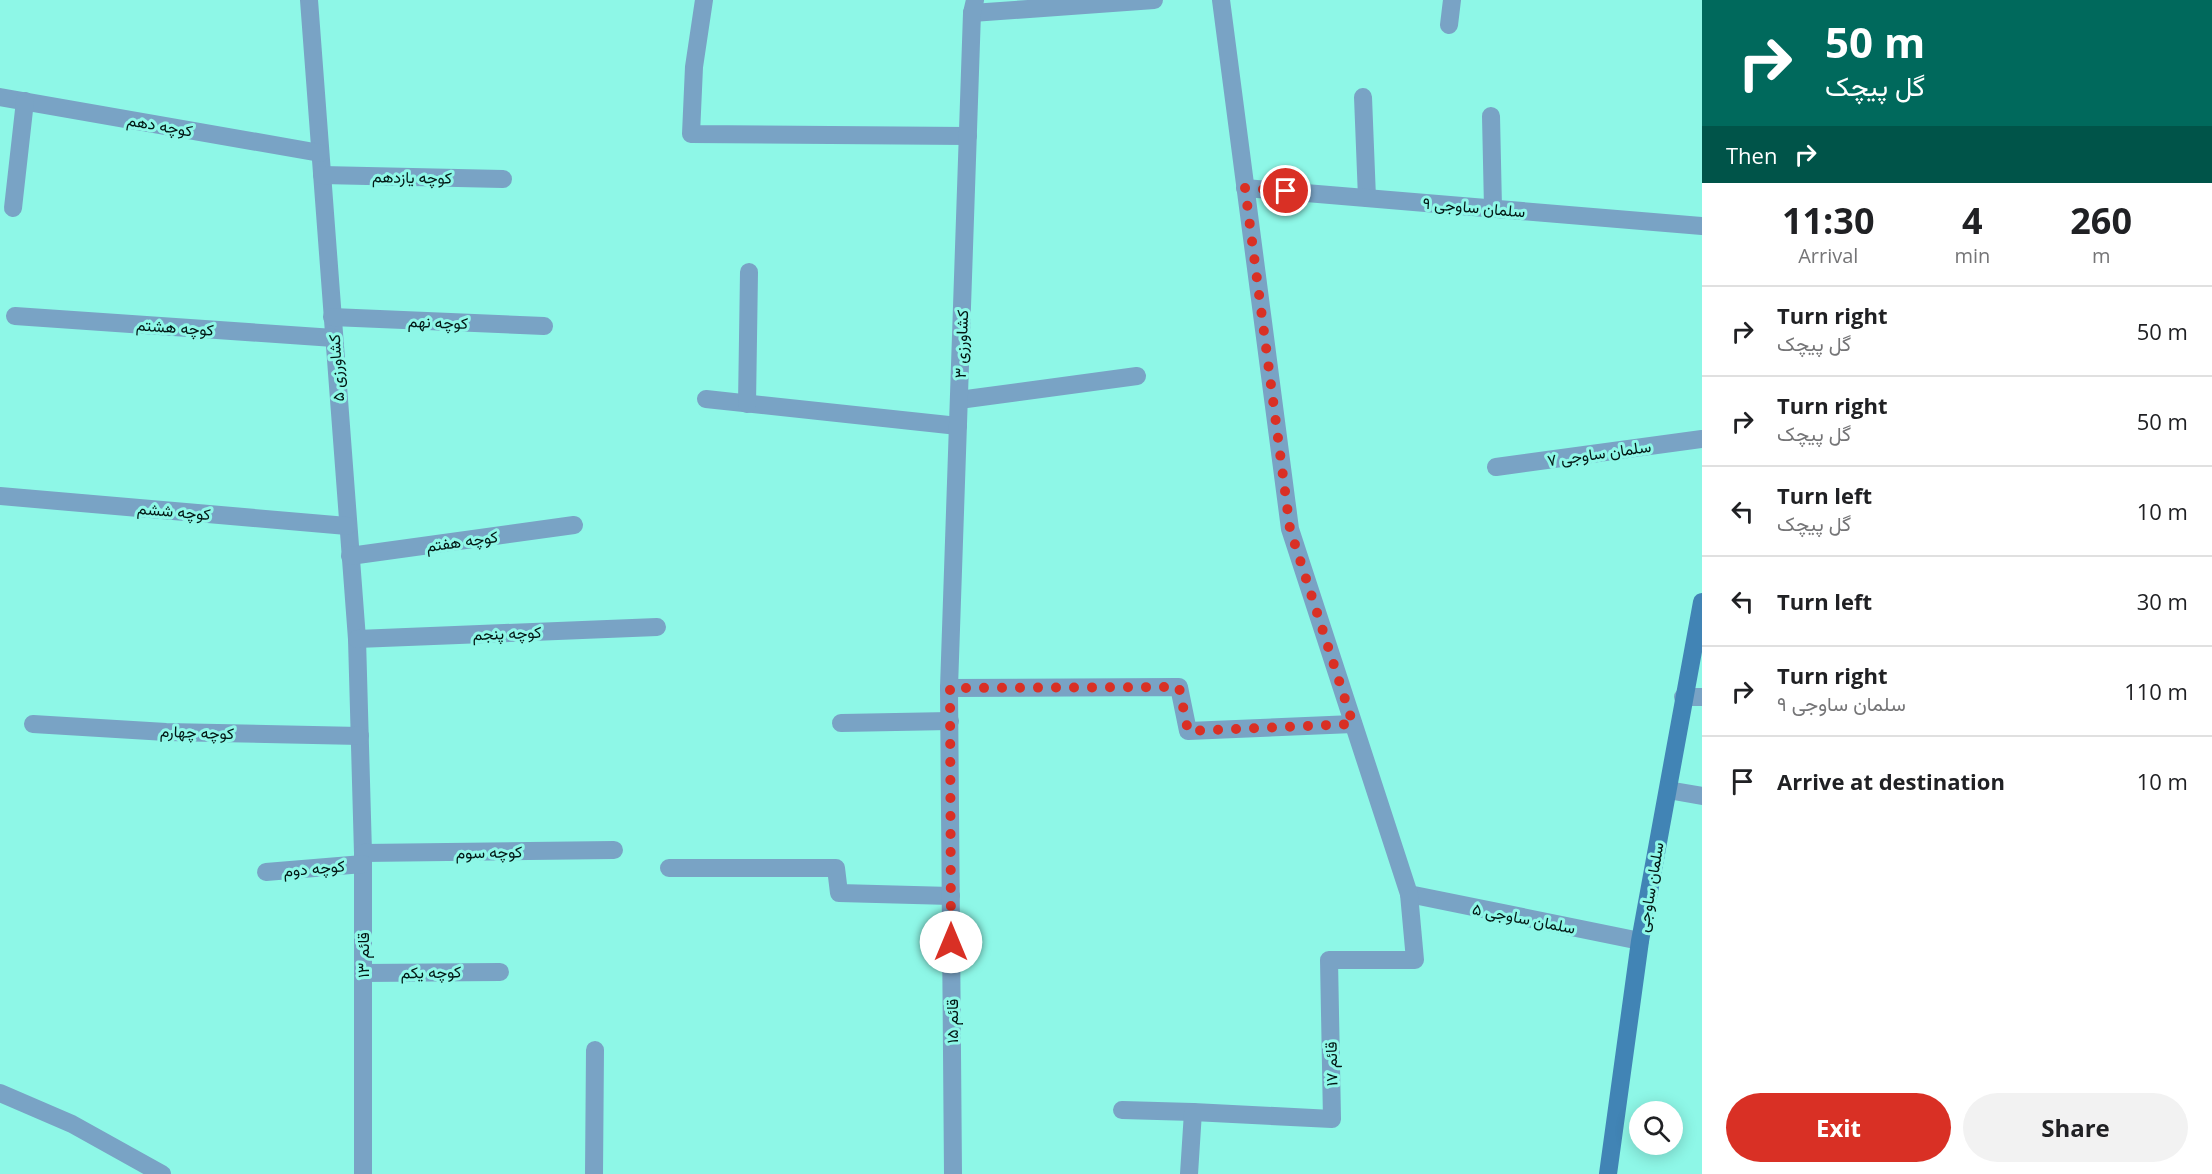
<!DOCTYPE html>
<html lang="en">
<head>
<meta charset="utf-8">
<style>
  body { margin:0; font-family:"Open Sans",Vazirmatn,sans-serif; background:#f2f2f2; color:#202124; height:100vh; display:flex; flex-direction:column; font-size:22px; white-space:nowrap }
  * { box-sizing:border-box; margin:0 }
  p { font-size:20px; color:#757577 }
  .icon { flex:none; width:33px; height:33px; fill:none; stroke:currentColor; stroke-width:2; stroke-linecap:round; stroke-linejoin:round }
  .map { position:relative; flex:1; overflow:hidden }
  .sheet { display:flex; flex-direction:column; background:#fff; width:510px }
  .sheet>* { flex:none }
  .top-card { background:#00695c; color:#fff; overflow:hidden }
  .tools { position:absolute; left:1629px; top:1101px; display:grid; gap:12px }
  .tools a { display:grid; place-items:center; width:54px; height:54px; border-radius:50%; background:#fff; box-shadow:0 3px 15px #0003; font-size:30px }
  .pin { position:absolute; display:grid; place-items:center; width:51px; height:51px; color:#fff; margin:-26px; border:3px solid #fff; border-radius:50%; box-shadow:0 2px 6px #0007 }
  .me { position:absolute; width:66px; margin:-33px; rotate:0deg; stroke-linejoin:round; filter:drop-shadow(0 0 4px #0008) }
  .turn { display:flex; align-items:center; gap:21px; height:126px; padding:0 24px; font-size:27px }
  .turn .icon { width:78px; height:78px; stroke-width:2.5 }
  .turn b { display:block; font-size:42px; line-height:51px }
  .then { display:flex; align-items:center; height:57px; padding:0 24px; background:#0003; gap:12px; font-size:22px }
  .eta { display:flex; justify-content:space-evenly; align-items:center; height:102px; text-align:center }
  .eta b { font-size:36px; font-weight:700; line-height:42px }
  .action { display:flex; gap:12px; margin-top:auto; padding:12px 24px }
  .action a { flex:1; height:69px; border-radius:36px; background:#d93025; color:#fff; font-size:24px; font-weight:700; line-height:69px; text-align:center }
  .action a+a { background:#f2f2f2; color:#202124 }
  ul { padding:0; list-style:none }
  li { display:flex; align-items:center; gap:18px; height:90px; padding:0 24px; border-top:2px solid #e0e0e0 }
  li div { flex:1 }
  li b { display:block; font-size:22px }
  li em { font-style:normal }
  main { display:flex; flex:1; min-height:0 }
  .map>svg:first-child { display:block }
</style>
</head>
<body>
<main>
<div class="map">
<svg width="1702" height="1174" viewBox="0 0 1702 1174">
  <rect width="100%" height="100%" fill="#8ef7e7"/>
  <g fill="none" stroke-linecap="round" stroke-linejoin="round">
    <g stroke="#79a3c5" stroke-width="18">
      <polyline points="309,0 357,639 363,853 363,1174"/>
      <polyline points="704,0 694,67 691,134 968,136"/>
      <polyline points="972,13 1154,0"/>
      <polyline points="1449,25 1452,0"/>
      <polyline points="0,97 320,153"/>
      <polyline points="1363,97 1367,198"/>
      <polyline points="1491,116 1493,208"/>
      <polyline points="322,175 503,179"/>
      <polyline points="1245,188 1702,226"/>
      <polyline points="13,208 25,101"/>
      <polyline points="15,316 334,338"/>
      <polyline points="332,317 544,326"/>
      <polyline points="706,399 958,426"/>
      <polyline points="959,400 1137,376"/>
      <polyline points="747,404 749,272"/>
      <polyline points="1496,467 1702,439"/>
      <polyline points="0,496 347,526"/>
      <polyline points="350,556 574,525"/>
      <polyline points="357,639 657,627"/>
      <polyline points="949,688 1179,687 1188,731 1353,724"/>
      <polyline points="1683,697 1702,697"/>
      <polyline points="841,723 950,721"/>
      <polyline points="33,724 166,732 360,736"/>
      <polyline points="1668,790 1702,796"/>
      <polyline points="363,853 614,850"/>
      <polyline points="669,868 836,868 839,893 951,896"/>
      <polyline points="266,872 363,864"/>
      <polyline points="1409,894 1640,941"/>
      <polyline points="363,973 500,972"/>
      <polyline points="0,1093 72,1124 162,1174"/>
      <polyline points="1122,1110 1193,1112"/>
      <polyline points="594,1174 595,1050"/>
      <polyline points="953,1174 949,688 972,13 975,0"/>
      <polyline points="1189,1174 1193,1112 1332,1119 1329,960 1415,960 1409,894 1290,529 1221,0"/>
    </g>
    <polyline stroke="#4184b5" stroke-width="18" points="1608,1174 1640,941 1702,602"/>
  </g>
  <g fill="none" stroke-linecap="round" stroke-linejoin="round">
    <polyline stroke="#d93025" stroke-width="10" stroke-dasharray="0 18" points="951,942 950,688 1179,687 1188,731 1353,724 1290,529 1245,188 1286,191"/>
  </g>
  <g text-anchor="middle" stroke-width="6" stroke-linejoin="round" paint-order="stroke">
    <g font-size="16" fill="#021714" stroke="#8ef7e7">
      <text transform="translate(160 125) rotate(10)" y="6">کوچه دهم</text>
      <text transform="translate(412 177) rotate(1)" y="6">کوچه یازدهم</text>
      <text transform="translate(1474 207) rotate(5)" y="6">سلمان ساوجی ۹</text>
      <text transform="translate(438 322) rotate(2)" y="6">کوچه نهم</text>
      <text transform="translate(175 327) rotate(4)" y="6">کوچه هشتم</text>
      <text transform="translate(961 344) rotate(-88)" y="6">کشاورزی ۳</text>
      <text transform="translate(336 368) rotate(-94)" y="6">کشاورزی ۵</text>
      <text transform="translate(1599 453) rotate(-8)" y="6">سلمان ساوجی ۷</text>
      <text transform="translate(174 511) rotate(5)" y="6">کوچه ششم</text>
      <text transform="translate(462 541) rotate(-8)" y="6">کوچه هفتم</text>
      <text transform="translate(507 633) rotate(-2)" y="6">کوچه پنجم</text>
      <text transform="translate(197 732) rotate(2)" y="6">کوچه چهارم</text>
      <text transform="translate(489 852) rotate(-1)" y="6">کوچه سوم</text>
      <text transform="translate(314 868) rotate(-5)" y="6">کوچه دوم</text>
      <text transform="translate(1650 887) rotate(-80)" y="6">سلمان ساوجی</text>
      <text transform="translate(1524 918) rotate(11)" y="6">سلمان ساوجی ۵</text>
      <text transform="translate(363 955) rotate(-90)" y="6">قائم ۱۳</text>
      <text transform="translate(431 972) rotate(-1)" y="6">کوچه یکم</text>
      <text transform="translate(952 1021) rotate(-90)" y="6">قائم ۱۵</text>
      <text transform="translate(1331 1064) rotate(-91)" y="6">قائم ۱۷</text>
    </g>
  </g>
</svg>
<div class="tools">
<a><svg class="icon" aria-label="search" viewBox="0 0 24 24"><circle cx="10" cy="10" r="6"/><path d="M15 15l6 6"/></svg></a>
</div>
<div class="pin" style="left:1286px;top:191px;background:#d93025"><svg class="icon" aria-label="arrive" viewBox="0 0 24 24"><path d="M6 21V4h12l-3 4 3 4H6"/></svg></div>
<svg class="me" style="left:951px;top:942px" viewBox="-20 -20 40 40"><circle r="19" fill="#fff"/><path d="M0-13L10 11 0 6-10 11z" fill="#d93025"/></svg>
</div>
<section class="sheet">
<div class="top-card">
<div class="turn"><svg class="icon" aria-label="right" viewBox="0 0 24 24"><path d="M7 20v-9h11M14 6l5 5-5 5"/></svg><div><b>50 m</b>گل پیچک</div></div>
<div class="then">Then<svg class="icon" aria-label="right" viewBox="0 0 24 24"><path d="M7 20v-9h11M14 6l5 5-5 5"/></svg></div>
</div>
<div class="eta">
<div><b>11:30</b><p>Arrival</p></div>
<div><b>4</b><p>min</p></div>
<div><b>260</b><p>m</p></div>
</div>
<ul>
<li><svg class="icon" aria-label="right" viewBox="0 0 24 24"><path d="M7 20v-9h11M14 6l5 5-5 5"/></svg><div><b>Turn right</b><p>گل پیچک</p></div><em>50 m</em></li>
<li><svg class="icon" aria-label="right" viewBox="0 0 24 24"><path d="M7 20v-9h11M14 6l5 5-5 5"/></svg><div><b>Turn right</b><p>گل پیچک</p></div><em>50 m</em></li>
<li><svg class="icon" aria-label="left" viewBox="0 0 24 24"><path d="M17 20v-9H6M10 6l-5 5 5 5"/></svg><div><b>Turn left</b><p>گل پیچک</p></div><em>10 m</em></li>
<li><svg class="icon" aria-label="left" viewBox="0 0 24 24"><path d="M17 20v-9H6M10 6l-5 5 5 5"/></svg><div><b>Turn left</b></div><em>30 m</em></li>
<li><svg class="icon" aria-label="right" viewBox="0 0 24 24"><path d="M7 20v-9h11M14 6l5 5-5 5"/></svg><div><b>Turn right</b><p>سلمان ساوجی ۹</p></div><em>110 m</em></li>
<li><svg class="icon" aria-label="arrive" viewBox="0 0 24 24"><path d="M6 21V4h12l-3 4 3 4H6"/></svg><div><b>Arrive at destination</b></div><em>10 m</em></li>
</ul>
<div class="action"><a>Exit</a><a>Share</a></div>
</section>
</main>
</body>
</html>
